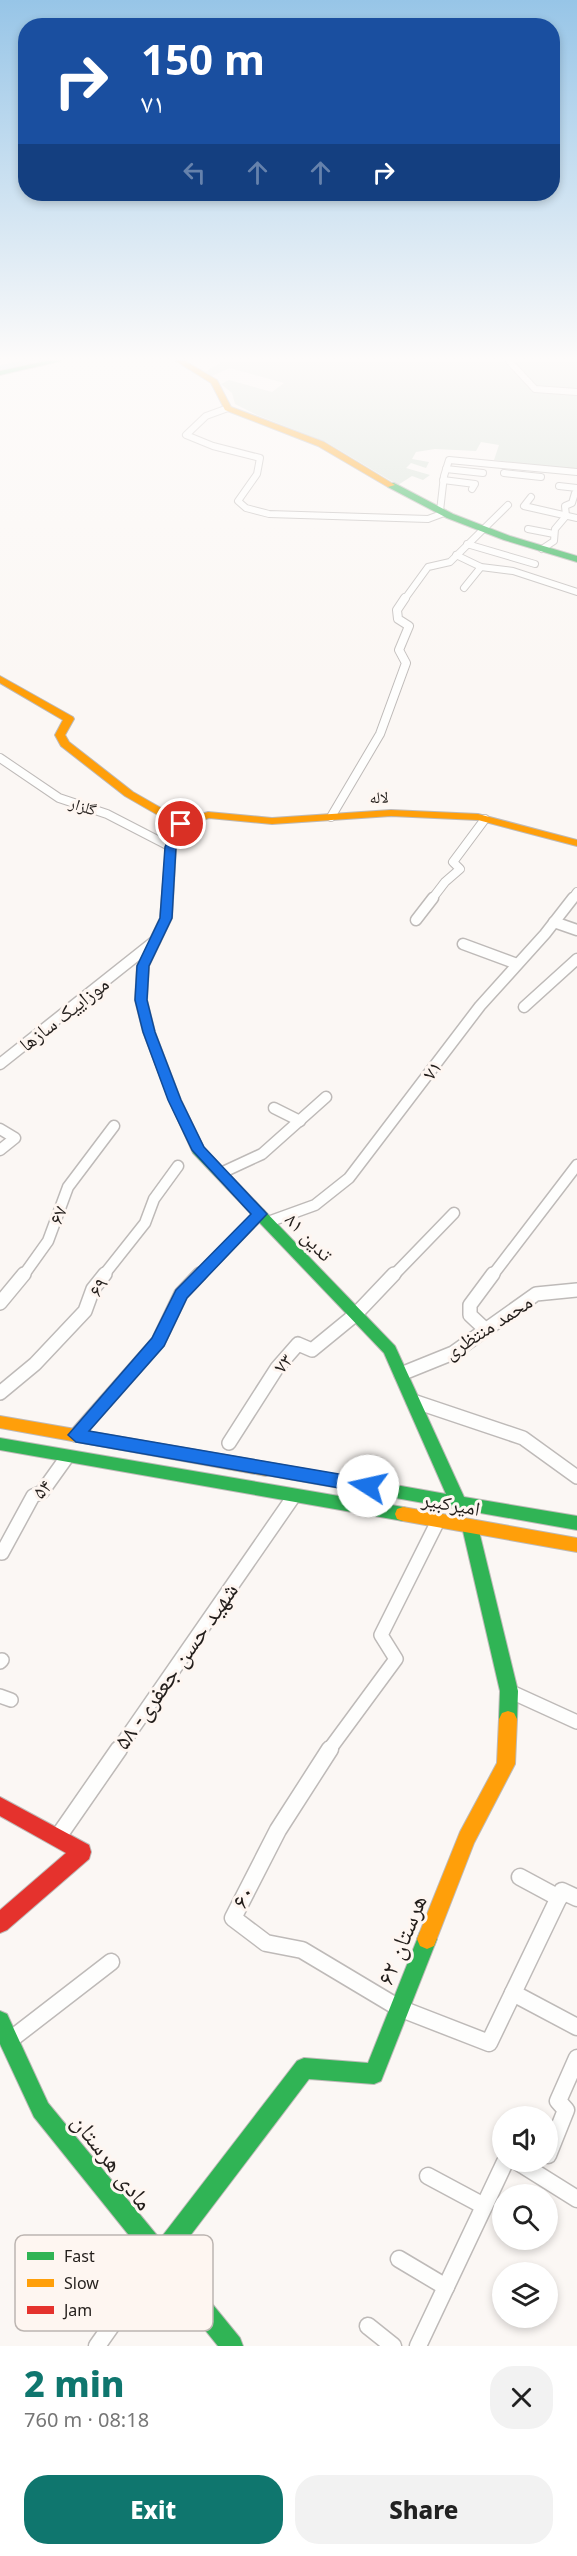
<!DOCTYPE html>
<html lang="en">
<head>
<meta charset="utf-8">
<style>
  body { margin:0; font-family:"Noto Sans","Noto Naskh Arabic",sans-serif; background:#f2f2f2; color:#222; height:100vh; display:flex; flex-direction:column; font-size:22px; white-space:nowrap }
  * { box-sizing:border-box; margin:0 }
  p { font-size:20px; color:#767676 }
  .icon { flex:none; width:33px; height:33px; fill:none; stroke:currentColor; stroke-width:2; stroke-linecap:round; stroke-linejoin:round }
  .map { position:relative; height:2346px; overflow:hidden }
  .side { display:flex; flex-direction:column; background:#fff; flex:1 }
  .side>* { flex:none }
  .hud { position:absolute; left:18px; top:18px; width:542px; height:183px; border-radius:24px; box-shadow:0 3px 9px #0003; background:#1a4fa0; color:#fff; overflow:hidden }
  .buttons { position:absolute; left:492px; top:2106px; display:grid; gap:12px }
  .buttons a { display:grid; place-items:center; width:66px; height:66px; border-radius:50%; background:#fff; box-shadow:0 3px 9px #0003; font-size:30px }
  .pin { position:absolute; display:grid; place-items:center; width:51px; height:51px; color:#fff; margin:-26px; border:3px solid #fff; border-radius:50%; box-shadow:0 2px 6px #0007 }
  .me { position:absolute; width:66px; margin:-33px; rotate:280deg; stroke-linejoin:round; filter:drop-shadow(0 0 4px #0008) }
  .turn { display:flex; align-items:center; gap:21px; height:126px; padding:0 24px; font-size:27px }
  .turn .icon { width:78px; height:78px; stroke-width:2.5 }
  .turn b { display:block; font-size:42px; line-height:51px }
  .lanes { display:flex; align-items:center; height:57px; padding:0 24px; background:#0003; justify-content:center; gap:30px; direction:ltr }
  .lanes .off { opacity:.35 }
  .round { display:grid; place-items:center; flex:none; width:63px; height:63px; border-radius:24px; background:#f2f2f2 }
  .summary { display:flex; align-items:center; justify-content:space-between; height:102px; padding:0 24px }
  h1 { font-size:36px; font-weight:800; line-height:45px; color:#0f766e }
  .action { display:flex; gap:12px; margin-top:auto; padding:12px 24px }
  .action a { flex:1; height:69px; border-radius:24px; background:#0f766e; color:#fff; font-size:24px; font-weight:800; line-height:69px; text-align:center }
  .action a+a { background:#f2f2f2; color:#222 }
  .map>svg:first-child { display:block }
</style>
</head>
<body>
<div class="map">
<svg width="577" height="2346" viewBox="0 0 577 2346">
  <rect width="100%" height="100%" fill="#fbf7f4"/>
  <polygon fill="#d8e2d8" points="223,361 577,361 577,470 494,460 499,445 481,442 476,451 435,449 416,452 412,459 429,462 426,468 411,463 406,468 430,475 423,480 412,476 398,485 326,442 257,415 235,404 232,393 221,384 229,380 272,392 284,383 230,368 212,376 205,372"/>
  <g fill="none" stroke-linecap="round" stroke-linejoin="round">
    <polyline stroke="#bddee5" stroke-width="8" points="0,369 42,361"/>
    <defs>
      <g id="street-far4">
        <polyline points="509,361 535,389 577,392"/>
        <polyline points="228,408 206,416 186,435 213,446 260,458 257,474 238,501 246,508 269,514 428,519 444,513"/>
        <polyline points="446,469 483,473"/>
        <polyline points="504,473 541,477"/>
        <polyline points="443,480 475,484 472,489"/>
        <polyline points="559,486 577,488"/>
        <polyline points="531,497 524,506 577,518"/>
        <polyline points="440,511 444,476 449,460 577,472"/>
        <polyline points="528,529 554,534"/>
        <polyline points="467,544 535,564"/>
        <polyline points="542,549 554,541 555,529 566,516 565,506 572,503 575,493"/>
        <polyline points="456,555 481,567 513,571 577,592"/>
        <polyline points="464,588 481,567"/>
        <polyline points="404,600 428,567 450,562 508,505"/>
      </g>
      <g id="street-far3">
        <polyline points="0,758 59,798 107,814 171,847"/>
        <polyline points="331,817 380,734 406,663 399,650 409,626 398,619 397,610 405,598"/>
        <polyline points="432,899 445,882 460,869 453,862 485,819"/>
        <polyline points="572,899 577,892"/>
      </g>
      <g id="street-far2">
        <polyline points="416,920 433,898"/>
        <polyline points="554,922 577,930"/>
        <polyline points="463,944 517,964"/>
        <polyline points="524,1007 577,959"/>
        <polyline points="0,1064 155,941"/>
        <polyline points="274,1108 300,1121"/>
        <polyline points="0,1129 15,1138 0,1150"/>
        <polyline points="221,1173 262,1154 326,1097"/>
        <polyline points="268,1222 315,1205 349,1178 480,1006 545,934 573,898"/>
        <polyline points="23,1276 48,1241 68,1187 114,1126"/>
        <polyline points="103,1276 145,1223 154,1199 178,1166"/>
        <polyline points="199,1276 260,1214"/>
        <polyline points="393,1276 454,1213"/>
        <polyline points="492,1276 577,1165"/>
      </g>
      <g id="street-far1">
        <polyline points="0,1303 24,1274"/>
        <polyline points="486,1330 470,1315 470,1305 493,1274"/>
        <polyline points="401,1374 453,1353 536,1294 577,1290"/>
        <polyline points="0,1393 35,1364 85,1311 93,1289 105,1274"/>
        <polyline points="413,1401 523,1438 577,1477"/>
        <polyline points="76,1435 158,1342 181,1294 200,1274"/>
        <polyline points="229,1443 277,1368 298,1344 312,1350 356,1314 394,1274"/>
        <polyline points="0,1551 2,1553 33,1496 42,1492 67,1457"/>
        <polyline points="0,1662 2,1660"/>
        <polyline points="509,1691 577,1722"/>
        <polyline points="0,1696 11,1700"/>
        <polyline points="118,1750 294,1496"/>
        <polyline points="329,1750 396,1659 381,1635 438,1521"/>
      </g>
      <g id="street">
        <polyline points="330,1749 278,1830 233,1918 266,1943 302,1950 399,2008 489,2043 513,1993 577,2027"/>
        <polyline points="58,1837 119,1749"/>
        <polyline points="520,1877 559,1898"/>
        <polyline points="513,1993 562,1891 577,1898"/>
        <polyline points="10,2040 111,1962"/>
        <polyline points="548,2155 566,2110 558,2101 577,2058"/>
        <polyline points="518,2162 577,2199"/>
        <polyline points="428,2176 484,2206"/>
        <polyline points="399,2259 446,2287"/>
        <polyline points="368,2326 393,2346"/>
        <polyline points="97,2346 159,2258"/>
        <polyline points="418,2346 505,2162"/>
      </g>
      <g id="fast">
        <polygon points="46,361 61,361 0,375 0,371"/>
        <polygon points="388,483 394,483 453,514 510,536 577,556 577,562 504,540 447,518 388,487"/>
        <polygon points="181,821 186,824 176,847 172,918 149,966 147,1000 155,1032 181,1100 204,1148 395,1346 464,1497 577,1516 577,1530 260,1474 258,1469 260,1464 266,1462 446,1494 384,1353 193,1153 169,1100 143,1032 135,1000 137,966 160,918 166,847 176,824"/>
        <polygon points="0,1438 403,1507 409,1509 411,1514 409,1519 403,1521 0,1450"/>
        <polygon points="470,1520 476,1522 478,1527 518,1691 517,1719 514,1725 508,1727 502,1725 499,1719 500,1691 462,1527 464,1522"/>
        <polygon points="427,1929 434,1932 437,1939 381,2081 374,2084 309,2079 174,2257 240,2338 243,2346 218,2346 34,2117 0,2044 0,2011 7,2014 48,2103 160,2239 297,2061 304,2058 368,2063 420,1932"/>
      </g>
      <g id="slow">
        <polygon points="176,361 185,361 217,380 231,407 324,442 395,485 388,487 318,446 225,410 211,383"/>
        <polygon points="0,676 73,717 74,719 65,735 69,742 133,792 182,820 208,812 272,818 391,810 478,814 577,840 577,846 478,820 391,816 272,824 209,818 185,826 177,826 125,796 61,746 55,735 63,720 0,683"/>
        <polygon points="0,1416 266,1462 272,1464 274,1469 272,1474 266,1476 0,1428"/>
        <polygon points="403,1507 577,1538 577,1552 403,1521 397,1519 395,1514 397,1509"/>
        <polygon points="508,1711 514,1713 517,1719 515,1764 474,1843 434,1946 427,1949 420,1946 417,1939 460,1832 497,1763 499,1719 502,1713"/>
      </g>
      <polygon id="jam" points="0,1797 89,1845 91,1852 89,1859 7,1930 0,1933 0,1910 66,1853 0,1816"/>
    </defs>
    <use href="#street-far4" stroke="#bebab8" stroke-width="8"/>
    <use href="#street-far3" stroke="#bebab8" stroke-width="10"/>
    <use href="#street-far2" stroke="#bebab8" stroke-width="13"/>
    <use href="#street-far1" stroke="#bebab8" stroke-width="16"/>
    <use href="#street" stroke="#bebab8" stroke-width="19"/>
    <use href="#fast" stroke="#bebab8" stroke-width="2"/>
    <use href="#slow" stroke="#bebab8" stroke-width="2"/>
    <use href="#jam" stroke="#bebab8" stroke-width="2"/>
    <use href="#street-far4" stroke="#fefefd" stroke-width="6"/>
    <use href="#street-far3" stroke="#fefefd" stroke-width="8"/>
    <use href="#street-far2" stroke="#fefefd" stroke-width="10"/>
    <use href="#street-far1" stroke="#fefefd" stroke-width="13"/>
    <use href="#street" stroke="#fefefd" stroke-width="16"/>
    <use href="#fast" fill="#30b455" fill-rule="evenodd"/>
    <use href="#slow" fill="#ff9f0a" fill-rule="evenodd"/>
    <use href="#jam" fill="#e5322d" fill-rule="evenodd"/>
  </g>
  <linearGradient id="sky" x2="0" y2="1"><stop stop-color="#97c5e7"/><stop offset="0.52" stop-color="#fdfbfa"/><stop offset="1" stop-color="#fdfbfa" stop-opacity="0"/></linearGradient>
  <rect width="577" height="690" fill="url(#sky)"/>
  <polygon fill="#1a73e8" stroke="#114b97" stroke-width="1.5" points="181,820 187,824 176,847 172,918 149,966 147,1000 155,1032 181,1100 204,1147 267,1214 187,1298 164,1346 89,1431 368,1479 374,1481 376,1486 374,1491 368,1493 76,1442 68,1435 152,1338 176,1290 251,1214 192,1150 168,1100 143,1032 135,1000 137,966 160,918 165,847 176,824"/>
  <g text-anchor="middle" stroke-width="6" stroke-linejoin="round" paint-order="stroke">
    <g font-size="16" fill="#231e1b" stroke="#fef6f1">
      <text transform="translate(379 797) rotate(-3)" y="6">لاله</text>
      <text transform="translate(83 806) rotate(18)" y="6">گلزار</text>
    </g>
    <g font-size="20" fill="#231e1b" stroke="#fef6f1">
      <text transform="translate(64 1014) rotate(-38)" y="7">موزاییک سازها</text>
      <text transform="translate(432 1070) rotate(-53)" y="7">۷۱</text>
      <text transform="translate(58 1215) rotate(-70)" y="7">۶۷</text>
      <text transform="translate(309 1237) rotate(46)" y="7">تدین ۸۱</text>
      <text transform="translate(98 1287) rotate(-58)" y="7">۶۹</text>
      <text transform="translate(488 1327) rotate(-33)" y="7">محمد منتظری</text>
      <text transform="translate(283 1363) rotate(-51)" y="7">۷۳</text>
      <text transform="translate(42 1489) rotate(-48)" y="7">۵۴</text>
      <text transform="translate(451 1504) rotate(10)" y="7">امیرکبیر</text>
    </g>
    <g font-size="24" fill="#231e1b" stroke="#fef6f1">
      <text transform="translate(176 1666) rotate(-55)" y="8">شهید حسن جعفری- ۵۸</text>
      <text transform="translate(243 1897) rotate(-62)" y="8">۶۰</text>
      <text transform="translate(402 1940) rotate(-68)" y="8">هرستان ۶۲</text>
      <text transform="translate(112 2162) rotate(52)" y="8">مادی هرستان</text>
    </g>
  </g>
  <rect x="15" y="2235" width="198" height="96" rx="9" fill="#fef6f1" stroke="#bcb5b1" stroke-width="1.5"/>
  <rect x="27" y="2252" width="27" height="8" fill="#30b455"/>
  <rect x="27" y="2279" width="27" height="8" fill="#ff9f0a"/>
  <rect x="27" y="2306" width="27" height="8" fill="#e5322d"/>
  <g font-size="16" fill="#231e1b">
    <text x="64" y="2262">Fast</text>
    <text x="64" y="2289">Slow</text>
    <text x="64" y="2316">Jam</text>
  </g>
</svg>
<div class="buttons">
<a><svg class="icon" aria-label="sound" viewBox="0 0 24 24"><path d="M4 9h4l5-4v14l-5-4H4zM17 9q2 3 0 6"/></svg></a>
<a><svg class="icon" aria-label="search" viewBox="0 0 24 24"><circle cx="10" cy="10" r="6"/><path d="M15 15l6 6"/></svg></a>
<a><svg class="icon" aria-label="layers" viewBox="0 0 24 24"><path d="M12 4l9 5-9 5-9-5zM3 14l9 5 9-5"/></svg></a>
</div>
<div class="pin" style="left:181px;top:824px;background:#d93025"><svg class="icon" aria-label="arrive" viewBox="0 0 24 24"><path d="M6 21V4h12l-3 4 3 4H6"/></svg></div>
<svg class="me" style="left:368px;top:1486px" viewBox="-20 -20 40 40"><circle r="19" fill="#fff"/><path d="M0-13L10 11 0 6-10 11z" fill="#1a73e8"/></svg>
<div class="hud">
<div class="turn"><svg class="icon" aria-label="right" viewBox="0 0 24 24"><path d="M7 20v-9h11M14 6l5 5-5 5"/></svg><div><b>150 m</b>۷۱</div></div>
<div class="lanes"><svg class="icon off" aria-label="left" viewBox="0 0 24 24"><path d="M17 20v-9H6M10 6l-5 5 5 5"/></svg><svg class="icon off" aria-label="ahead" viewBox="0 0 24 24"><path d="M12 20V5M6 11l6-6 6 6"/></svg><svg class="icon off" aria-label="ahead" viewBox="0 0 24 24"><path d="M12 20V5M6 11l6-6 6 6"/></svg><svg class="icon" aria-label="right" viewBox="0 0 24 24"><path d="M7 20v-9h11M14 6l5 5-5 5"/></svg></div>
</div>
</div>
<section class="side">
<div class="summary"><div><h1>2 min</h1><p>760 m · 08:18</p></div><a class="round"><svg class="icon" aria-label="close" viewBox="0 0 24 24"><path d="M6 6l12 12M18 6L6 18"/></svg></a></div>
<div class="action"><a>Exit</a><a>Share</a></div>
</section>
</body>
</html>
